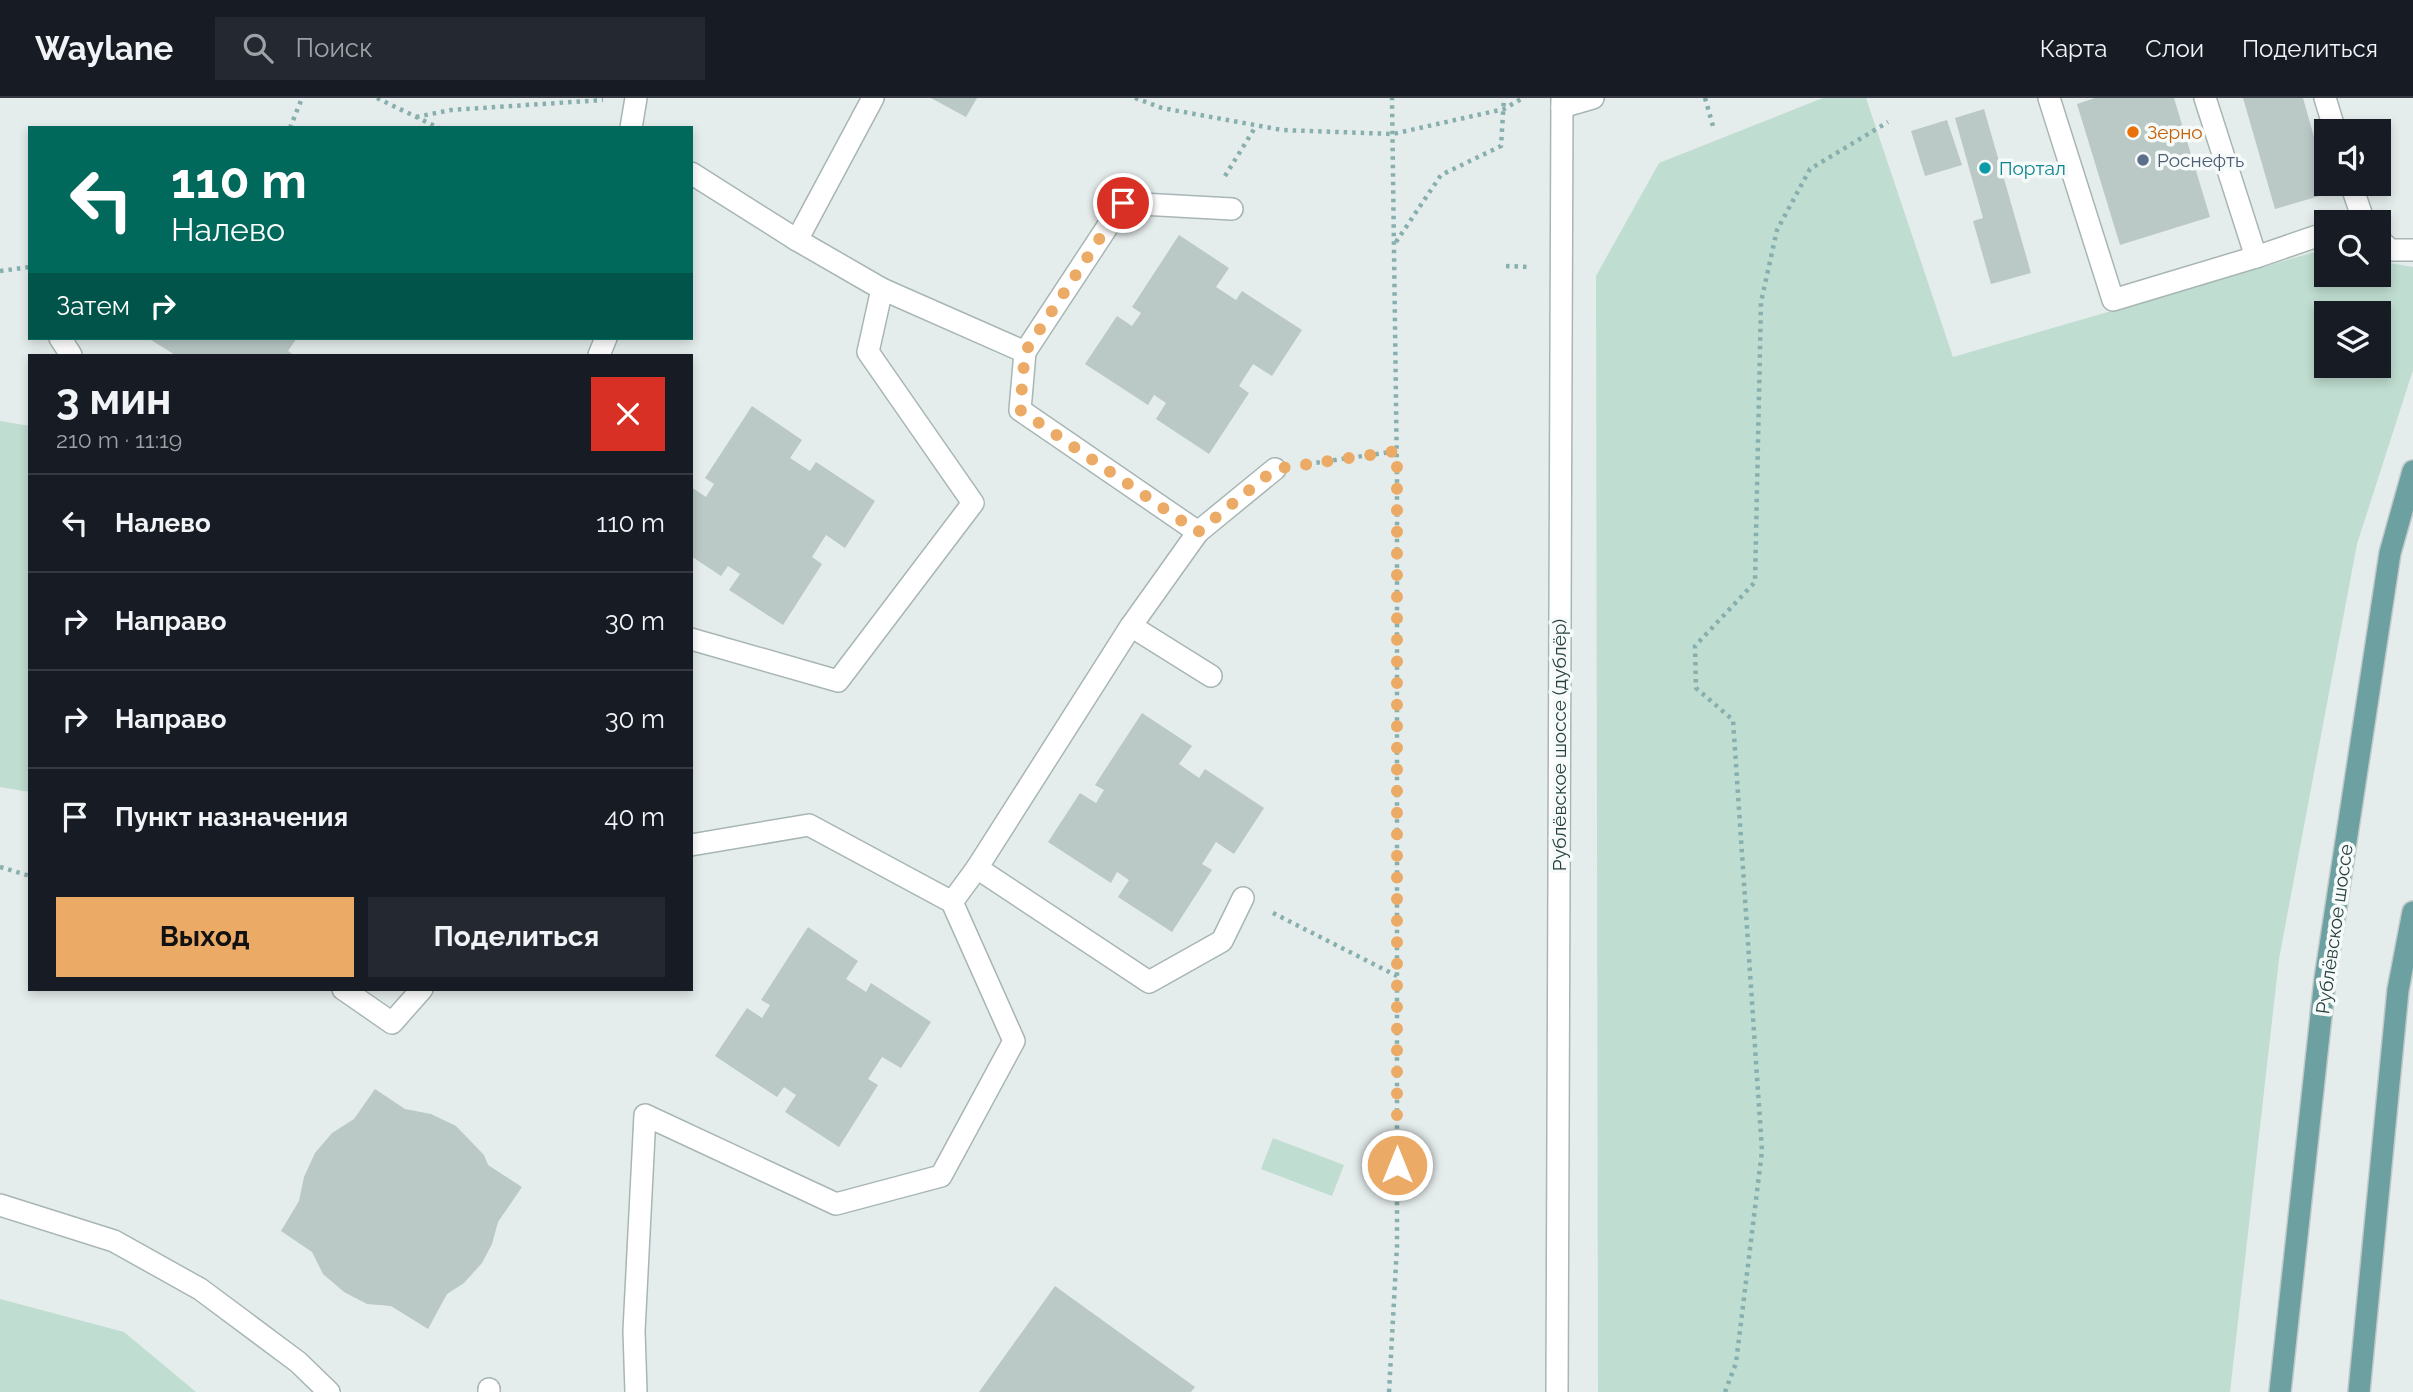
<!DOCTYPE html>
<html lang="ru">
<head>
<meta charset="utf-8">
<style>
  body { margin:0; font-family:Raleway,sans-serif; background:#242831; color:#f1f3f6; height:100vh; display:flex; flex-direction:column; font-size:26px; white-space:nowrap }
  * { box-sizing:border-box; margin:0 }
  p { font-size:23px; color:#9ea1a6 }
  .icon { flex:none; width:38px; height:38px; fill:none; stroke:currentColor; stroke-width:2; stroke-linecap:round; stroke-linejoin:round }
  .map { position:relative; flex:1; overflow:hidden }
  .panel { position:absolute; left:28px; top:256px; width:665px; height:637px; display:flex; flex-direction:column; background:#171b24; border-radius:0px; box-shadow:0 4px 10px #0003 }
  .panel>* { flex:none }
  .top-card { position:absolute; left:28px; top:28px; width:665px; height:214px; border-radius:0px; box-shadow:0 4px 10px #0003; background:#00695c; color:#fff; overflow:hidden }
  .buttons { position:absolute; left:2314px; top:21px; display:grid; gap:14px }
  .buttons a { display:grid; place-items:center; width:77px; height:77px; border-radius:0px; background:#171b24; box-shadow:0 4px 10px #0003; font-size:35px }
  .pin { position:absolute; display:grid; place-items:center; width:60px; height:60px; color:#fff; margin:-30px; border:4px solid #fff; border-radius:50%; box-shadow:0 2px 7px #0007 }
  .me { position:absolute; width:77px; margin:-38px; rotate:0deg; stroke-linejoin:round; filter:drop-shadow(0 0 5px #0008) }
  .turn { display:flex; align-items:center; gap:24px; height:147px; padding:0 28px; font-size:32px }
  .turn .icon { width:91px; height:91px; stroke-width:2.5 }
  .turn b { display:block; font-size:49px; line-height:60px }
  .then { display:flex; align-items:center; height:66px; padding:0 28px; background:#0003; gap:14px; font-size:26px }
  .round { display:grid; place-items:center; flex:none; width:74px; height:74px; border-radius:0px; background:#242831 }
  .headline { display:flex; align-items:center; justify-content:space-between; height:119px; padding:0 28px }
  h1 { font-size:42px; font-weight:700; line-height:52px }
  .button { display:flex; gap:14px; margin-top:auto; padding:14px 28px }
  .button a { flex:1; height:80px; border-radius:0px; background:#ebab66; color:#111; font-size:28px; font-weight:700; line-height:80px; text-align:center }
  .button a+a { background:#242831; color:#f1f3f6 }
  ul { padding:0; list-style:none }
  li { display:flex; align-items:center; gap:21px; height:98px; padding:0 28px; border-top:2px solid #363941 }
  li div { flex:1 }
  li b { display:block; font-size:26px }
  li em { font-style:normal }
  header { display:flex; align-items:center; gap:42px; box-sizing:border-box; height:98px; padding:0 35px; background:#171b24; border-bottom:2px solid #363941 }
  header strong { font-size:33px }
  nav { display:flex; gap:38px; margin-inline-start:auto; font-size:24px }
  .search { width:490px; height:63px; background:#242831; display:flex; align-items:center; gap:18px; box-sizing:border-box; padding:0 24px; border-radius:0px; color:#9ea1a6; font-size:26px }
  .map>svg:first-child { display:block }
</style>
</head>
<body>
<header>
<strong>Waylane</strong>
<div class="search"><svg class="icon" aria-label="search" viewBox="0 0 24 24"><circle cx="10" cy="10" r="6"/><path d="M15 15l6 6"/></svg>Поиск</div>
<nav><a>Карта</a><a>Слои</a><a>Поделиться</a></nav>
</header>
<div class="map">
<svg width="2413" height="1294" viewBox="0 0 2413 1294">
  <rect width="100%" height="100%" fill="#e5edec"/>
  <g fill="#bfddd0" fill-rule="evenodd">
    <path d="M1823,0H1866L1953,259L2318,153L2326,155V177H2378V163L2413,169V272L2357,446L2279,861L2230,1294H1598L1596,178L1659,65ZM2326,215H2378V268H2326Z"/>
    <polygon points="0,323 30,328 30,694 0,689"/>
    <polygon points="1273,1040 1344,1067 1332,1098 1261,1071"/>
    <polygon points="0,1201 124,1234 196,1294 0,1294"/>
  </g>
  <g fill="#bac8c6">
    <polygon points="931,0 977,0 966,19"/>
    <polygon points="2095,0 2174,0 2210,119 2120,147 2077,6"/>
    <polygon points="2243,0 2303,0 2330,95 2275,111"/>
    <polygon points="1984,11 2031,175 1991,186 1973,123 1983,120 1955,20"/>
    <polygon points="1947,22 1962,67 1925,78 1911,33"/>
    <polygon points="1179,137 1229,170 1216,189 1236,202 1242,193 1302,232 1272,278 1253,266 1239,288 1249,295 1209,356 1156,321 1166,305 1154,297 1148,307 1085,266 1117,218 1132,228 1141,215 1132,209"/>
    <polygon points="148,240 297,240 288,253 294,257 175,257"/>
    <polygon points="752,308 802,342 790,360 810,373 816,364 875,403 845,450 826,437 812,459 822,466 783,527 729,492 740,476 728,468 721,478 691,458 691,389 706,399 714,386 705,380"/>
    <polygon points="1142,615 1192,648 1179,666 1199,680 1205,671 1264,710 1234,756 1216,744 1202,766 1212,772 1172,834 1118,799 1129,782 1117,774 1111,785 1048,744 1080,695 1096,705 1104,692 1095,687"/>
    <polygon points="808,829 858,863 846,881 866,894 871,885 931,924 901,970 882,959 868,981 878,987 839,1049 785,1014 796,997 784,989 777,999 715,958 747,910 762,920 770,907 761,902"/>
    <polygon points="375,991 405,1011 431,1016 456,1028 484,1057 488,1067 522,1089 498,1124 492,1146 482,1165 464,1185 447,1196 428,1231 391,1208 367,1206 344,1194 323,1176 312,1154 281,1133 299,1103 304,1079 315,1055 332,1035 354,1021"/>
    <polygon points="1055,1188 1195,1289 1191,1294 979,1294"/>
  </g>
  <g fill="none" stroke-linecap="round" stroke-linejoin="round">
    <defs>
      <g id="minor">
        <polyline points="2049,0 2113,202 2256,159"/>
        <polyline points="2205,0 2256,159 2326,135"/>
        <polyline points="2325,0 2335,33"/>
        <polyline points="1562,9 1593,0"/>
        <polyline points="631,30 636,0"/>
        <polyline points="691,75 797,142 882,191 1025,254 1123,105 1232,111"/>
        <polyline points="2351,86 2364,124"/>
        <polyline points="2378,140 2390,152 2413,152"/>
        <polyline points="797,142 873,0"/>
        <polyline points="60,240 71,257"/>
        <polyline points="1025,254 1020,312 1198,434 1275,371"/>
        <polyline points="599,257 606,240"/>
        <polyline points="1198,434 1131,528 1211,578"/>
        <polyline points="1131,528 977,770 1149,884 1222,843 1243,800"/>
        <polyline points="691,541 838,583 973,405 868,254 882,191"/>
        <polyline points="952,804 977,770"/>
        <polyline points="343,891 392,925 422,891"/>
        <polyline points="0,1107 114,1143 200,1191 298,1264 329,1294"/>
        <polyline points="489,1291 489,1294"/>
        <polyline points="636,1294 634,1233 645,1017 836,1106 941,1078 1014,943 952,804 809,727 691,747"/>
        <polyline points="1557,1294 1562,0"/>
      </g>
      <g id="major">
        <polyline points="2280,1294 2325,881 2390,455 2413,373"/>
        <polyline points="2359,1294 2398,892 2413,814"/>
      </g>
    </defs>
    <use href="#minor" stroke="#a8b5b5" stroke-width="24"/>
    <use href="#major" stroke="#c2c9c9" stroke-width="24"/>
    <g stroke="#87afae" stroke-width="4.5" stroke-dasharray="3.5 5" stroke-linecap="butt">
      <polyline points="377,0 439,30"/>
      <polyline points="1135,0 1162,10 1282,32 1393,36 1504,11 1523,0"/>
      <polyline points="1705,0 1713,28"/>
      <polyline points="416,19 451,12 603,2"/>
      <polyline points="290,30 302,0"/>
      <polyline points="1225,78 1256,28"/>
      <polyline points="1396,144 1441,77 1501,48 1504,0"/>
      <polyline points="1506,168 1529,169"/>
      <polyline points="0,173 30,169"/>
      <polyline points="1308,366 1397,353"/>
      <polyline points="0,769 30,778"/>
      <polyline points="1273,815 1397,878"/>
      <polyline points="1389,1294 1397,1148 1397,379 1392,0"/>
      <polyline points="1725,1294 1736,1265 1762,1053 1733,622 1696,590 1695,548 1755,484 1761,204 1777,132 1810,71 1888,24"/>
    </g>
    <use href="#minor" stroke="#fff" stroke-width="21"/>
    <use href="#major" stroke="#6ca0a1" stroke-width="21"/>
  </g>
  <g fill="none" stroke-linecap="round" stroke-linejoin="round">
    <polyline stroke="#ebab66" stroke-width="12" stroke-dasharray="0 21.6" points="1123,105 1025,254 1020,312 1198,434 1275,371 1397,353 1397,1067"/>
  </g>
  <circle fill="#e8710a" stroke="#f6faf9" stroke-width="2.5" cx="2133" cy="34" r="7"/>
  <circle fill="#5c6f8a" stroke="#f6faf9" stroke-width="2.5" cx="2143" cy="62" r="7"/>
  <circle fill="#0f9aa8" stroke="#f6faf9" stroke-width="2.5" cx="1985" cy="70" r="7"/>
  <g text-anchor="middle" stroke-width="7" stroke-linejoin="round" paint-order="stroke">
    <g font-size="19" fill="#c56008" stroke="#f6faf9" text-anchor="start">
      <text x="2147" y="41">Зерно</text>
    </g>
    <g font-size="19" fill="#4e5e75" stroke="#f6faf9" text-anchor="start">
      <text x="2157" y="69">Роснефть</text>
    </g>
    <g font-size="19" fill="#0d838f" stroke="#f6faf9" text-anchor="start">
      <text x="1999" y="77">Портал</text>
    </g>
    <g font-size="19" fill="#253f3f" stroke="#f6faf9">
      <text transform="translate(1559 647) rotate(-90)" y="7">Рублёвское шоссе (дублёр)</text>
      <text transform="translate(2334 831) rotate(-82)" y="7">Рублёвское шоссе</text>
    </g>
  </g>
</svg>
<div class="buttons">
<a><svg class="icon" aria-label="sound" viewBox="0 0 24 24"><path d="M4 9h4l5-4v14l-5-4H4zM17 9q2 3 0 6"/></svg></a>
<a><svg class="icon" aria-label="search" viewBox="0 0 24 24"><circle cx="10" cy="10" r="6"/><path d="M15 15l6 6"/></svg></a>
<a><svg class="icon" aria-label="layers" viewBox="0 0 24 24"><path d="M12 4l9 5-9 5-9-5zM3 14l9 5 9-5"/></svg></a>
</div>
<div class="pin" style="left:1123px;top:105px;background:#d93025"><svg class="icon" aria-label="arrive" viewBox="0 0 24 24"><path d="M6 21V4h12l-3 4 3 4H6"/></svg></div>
<svg class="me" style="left:1397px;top:1067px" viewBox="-20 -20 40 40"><circle r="17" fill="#ebab66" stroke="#fff" stroke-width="3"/><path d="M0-11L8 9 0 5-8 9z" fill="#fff"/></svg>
<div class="top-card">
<div class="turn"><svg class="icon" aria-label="left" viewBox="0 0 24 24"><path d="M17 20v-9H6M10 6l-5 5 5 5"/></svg><div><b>110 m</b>Налево</div></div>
<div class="then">Затем<svg class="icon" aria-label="right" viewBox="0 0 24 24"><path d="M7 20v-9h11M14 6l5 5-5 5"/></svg></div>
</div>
<section class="panel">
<div class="headline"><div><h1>3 мин</h1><p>210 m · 11:19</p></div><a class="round" style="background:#d93025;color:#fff"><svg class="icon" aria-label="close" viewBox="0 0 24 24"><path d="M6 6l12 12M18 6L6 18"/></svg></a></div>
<ul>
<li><svg class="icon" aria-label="left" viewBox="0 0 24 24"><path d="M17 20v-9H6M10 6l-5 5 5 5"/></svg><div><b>Налево</b></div><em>110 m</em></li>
<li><svg class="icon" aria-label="right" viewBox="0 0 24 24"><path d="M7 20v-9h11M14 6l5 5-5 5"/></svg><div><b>Направо</b></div><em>30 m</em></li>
<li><svg class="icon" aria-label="right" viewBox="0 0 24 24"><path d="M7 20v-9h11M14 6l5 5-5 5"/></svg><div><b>Направо</b></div><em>30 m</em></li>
<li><svg class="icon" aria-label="arrive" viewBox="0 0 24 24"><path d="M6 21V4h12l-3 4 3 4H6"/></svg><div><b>Пункт назначения</b></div><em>40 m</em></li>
</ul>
<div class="button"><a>Выход</a><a>Поделиться</a></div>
</section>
</div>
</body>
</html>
